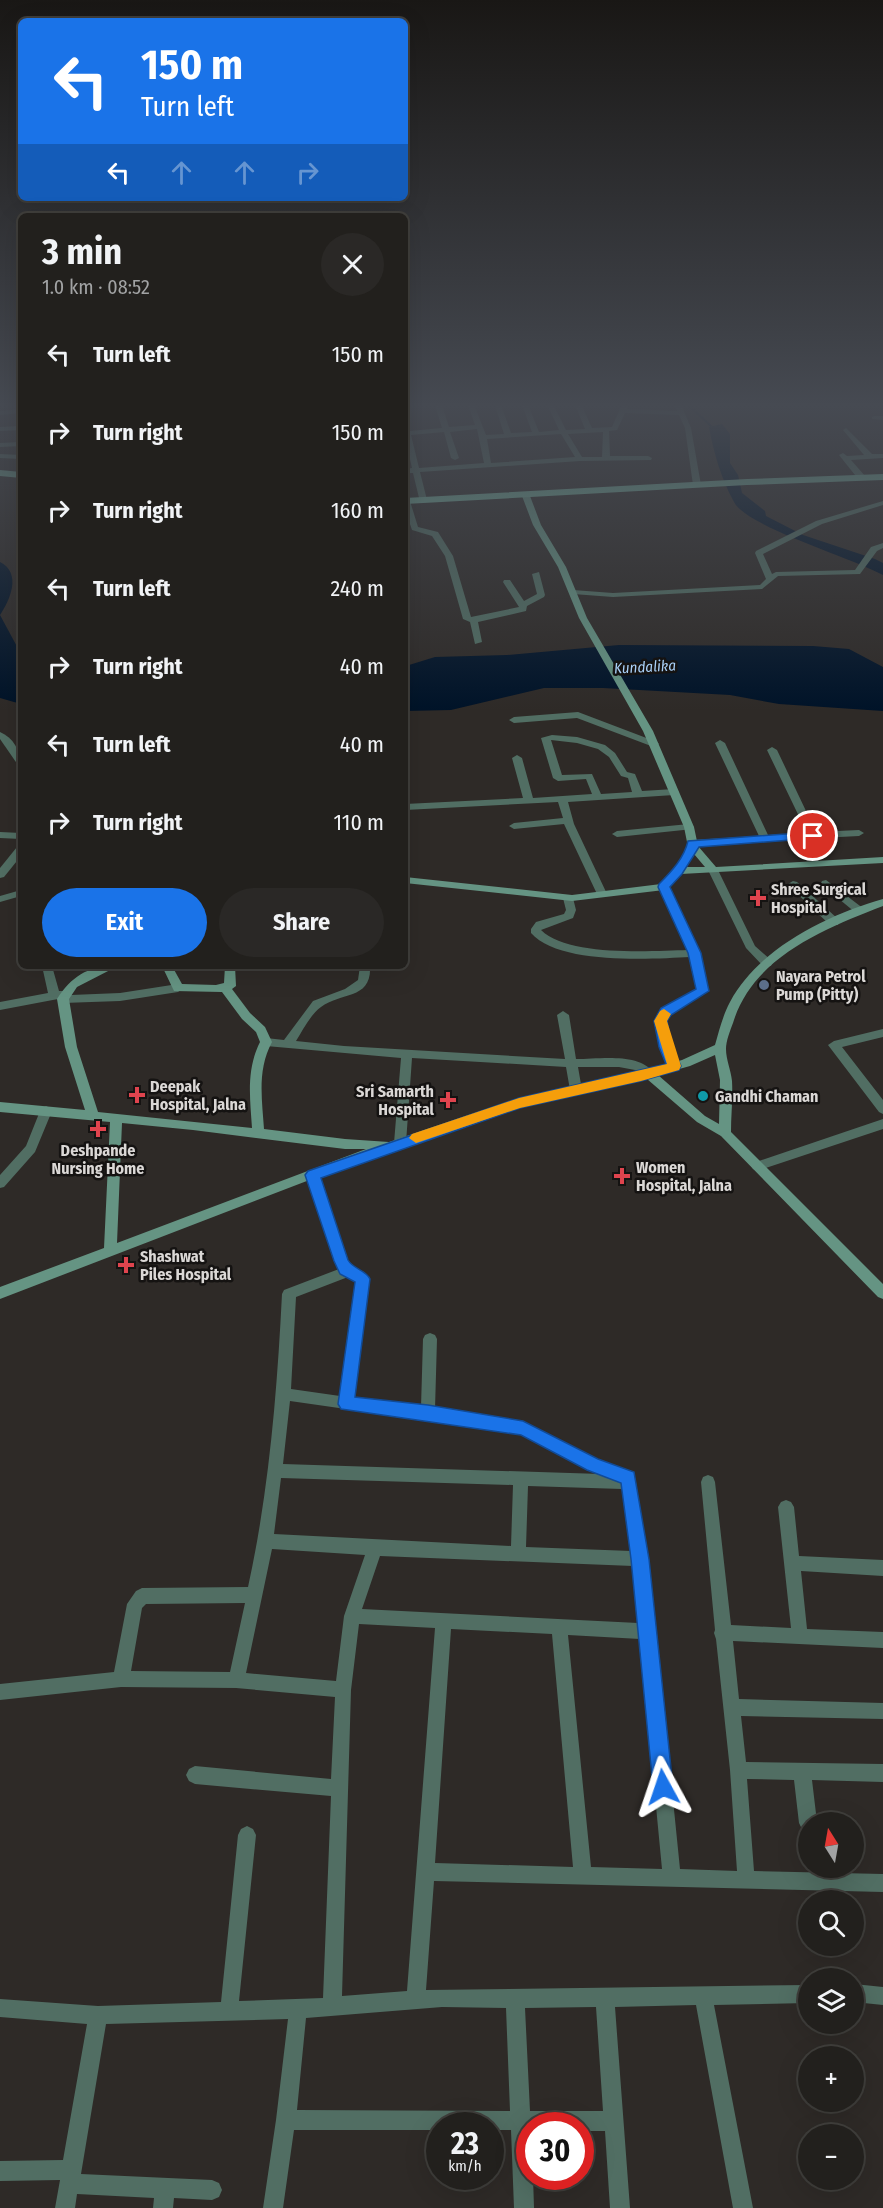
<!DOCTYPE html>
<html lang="en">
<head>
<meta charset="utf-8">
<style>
  body { margin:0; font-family:"Fira Sans Condensed",sans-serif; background:#2a2826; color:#f1f3f6; height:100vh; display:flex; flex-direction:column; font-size:22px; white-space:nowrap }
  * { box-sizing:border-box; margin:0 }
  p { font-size:20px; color:#a2a3a4 }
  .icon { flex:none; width:33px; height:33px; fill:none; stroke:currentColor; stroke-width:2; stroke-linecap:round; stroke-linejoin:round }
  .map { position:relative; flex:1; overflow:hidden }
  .details { position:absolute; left:18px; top:213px; width:390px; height:756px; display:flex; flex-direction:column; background:#22201d; border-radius:9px; box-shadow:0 6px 24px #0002,0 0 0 2px #3f3e3b }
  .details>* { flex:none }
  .guide { position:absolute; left:18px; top:18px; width:390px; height:183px; border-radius:9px; box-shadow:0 6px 24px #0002,0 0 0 2px #3f3e3b; background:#1a73e8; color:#fff; overflow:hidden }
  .needle { width:39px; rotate:349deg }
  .tools { position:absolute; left:798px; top:1812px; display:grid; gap:12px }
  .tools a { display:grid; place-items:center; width:66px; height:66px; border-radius:50%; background:#22201d; box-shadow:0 6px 24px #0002,0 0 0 2px #3f3e3b; font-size:30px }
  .speed { position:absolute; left:426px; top:2112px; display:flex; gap:12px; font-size:30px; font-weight:700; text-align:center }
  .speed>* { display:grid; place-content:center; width:78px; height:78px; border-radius:50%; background:#22201d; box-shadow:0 6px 24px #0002,0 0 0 2px #3f3e3b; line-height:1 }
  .speed small { font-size:15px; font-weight:400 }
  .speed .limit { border:9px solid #d22; background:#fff; color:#111 }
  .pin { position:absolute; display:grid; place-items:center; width:51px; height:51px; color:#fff; margin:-26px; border:3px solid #fff; border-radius:50%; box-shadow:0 2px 6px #0007 }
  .me { position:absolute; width:66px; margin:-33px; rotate:355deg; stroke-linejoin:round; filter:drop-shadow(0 0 4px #0008) }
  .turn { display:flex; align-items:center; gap:21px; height:126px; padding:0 24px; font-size:27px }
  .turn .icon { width:78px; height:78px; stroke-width:2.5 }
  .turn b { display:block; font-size:42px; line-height:51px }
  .lanes { display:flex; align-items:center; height:57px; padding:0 24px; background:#0003; justify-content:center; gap:30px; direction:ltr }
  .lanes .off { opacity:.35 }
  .round { display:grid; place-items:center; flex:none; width:63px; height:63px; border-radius:32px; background:#2a2826 }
  .head { display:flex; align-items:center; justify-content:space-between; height:102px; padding:0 24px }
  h1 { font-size:36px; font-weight:700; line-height:45px }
  .action { display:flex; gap:12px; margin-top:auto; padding:12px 24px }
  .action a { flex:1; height:69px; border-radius:36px; background:#1a73e8; color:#fff; font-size:24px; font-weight:700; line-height:69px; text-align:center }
  .action a+a { background:#2a2826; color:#f1f3f6 }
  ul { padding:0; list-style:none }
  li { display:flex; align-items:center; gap:18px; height:78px; padding:0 24px }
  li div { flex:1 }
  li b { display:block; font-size:22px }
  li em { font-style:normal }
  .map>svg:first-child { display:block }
</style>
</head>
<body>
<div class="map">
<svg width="883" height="2208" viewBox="0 0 883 2208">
  <rect width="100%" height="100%" fill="#2e2a27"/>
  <g fill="#001328">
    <path d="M722,424L730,434V463L738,475L742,493L765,511L766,516L803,535L875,559L883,563V575C853,558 747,527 734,502C721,478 714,454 709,427Z"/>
    <path d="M0,562C22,573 10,600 0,615Z"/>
    <polygon points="0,615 21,654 21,704 0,698"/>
    <polygon points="619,645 813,646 849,649 883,667 883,711 779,704 730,695 603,688 544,688 451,710 405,711 405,664 409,665 435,657 507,655"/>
  </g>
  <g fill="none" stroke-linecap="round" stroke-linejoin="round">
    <polyline stroke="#001328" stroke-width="2" points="685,402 713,428"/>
    <g fill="#516e63" fill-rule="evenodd">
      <path d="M405,402H441L449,427L475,425L467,402H473L486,435L504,434L494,402H500L511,433L532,432L521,402H527L539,432L559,430L546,402H552L566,430L585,429L574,402H580L592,428L612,427L623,402H629L627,409L677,411L674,402H680L691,428L701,485L697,487L693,485L685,428L679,415L625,413L617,430L609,431L610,456H648L652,458L651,460L580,461L420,472L427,500L420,502L413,473H405V469L412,468L405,437V420L408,422L410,431L442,428L435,405H405ZM477,429L484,463L419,468L411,435L444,432L451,458L455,460L459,458L450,432ZM603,432L602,457H582L568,434ZM561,434L575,457L491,463L487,439Z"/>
      <polygon points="21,409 21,413 0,415 0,411"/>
      <polygon points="874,416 883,416 883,420 872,419 872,417"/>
      <polygon points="21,426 21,430 0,431 0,427"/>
      <polygon points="846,428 872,454 883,454 883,458 851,460 865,476 865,480 859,480 839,455 843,453 847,456 864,455 843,430"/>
      <polygon points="21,442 21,446 0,447 0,443"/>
      <polygon points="0,454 21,455 21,459 0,458"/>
      <polygon points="405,499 410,501 418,527 438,532 453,556 471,617 519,607 503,582 504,580 510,580 524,601 537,594 532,574 539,572 545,595 544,597 527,606 526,611 478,622 482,642 475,644 470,622 463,619 445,556 432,536 412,530 405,509"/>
      <polygon points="883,501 883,505 822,524 763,554 772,574 776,572 855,570 871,547 883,543 883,548 877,551 860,574 778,576 762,589 613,597 573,594 569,592 573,590 613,593 760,585 766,579 755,553 756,551 816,521"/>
      <polygon points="578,712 657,742 659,744 654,747 651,746 577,718 514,723 509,720 514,717"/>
      <path d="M0,732C14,738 21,752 21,766L18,765L0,739Z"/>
      <path d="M552,735L577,737L605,745L615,753L627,772L635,774L642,791L674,789L679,792L674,795L568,802L574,824L607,894L606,896H598L597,894L564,824L514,829L509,826L514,823L563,818L558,802L405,810V804L523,798L512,758L517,755L522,758L533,798L592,794L586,779L558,781L553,778L541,738ZM551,740L577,743L598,749L609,757L621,776L628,778L632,792L601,794L592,774L562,775Z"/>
      <polygon points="720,740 725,743 768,835 807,833 767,750 772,747 777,750 816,832 859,830 864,833 859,836 688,845 688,841 692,840 759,836 715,743"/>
      <polygon points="689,824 694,827 693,829 617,837 612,834 617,831"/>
      <polygon points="0,832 21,833 21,839 0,838"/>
      <polygon points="21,846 21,856 4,877 0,878 0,868 17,847"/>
      <polygon points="713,867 718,870 755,946 771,960 772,963 771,966 763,966 746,948 708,870"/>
      <polygon points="826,880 864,909 865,911 864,913 856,913 822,885 821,883 822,881"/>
      <polygon points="793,881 797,882 838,919 839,922 838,925 830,925 789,886 788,884"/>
      <path d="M664,884L669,887L700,953L709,991L670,1015L666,1021L672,1047L680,1066L674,1070L670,1069L660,1047L654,1021L662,1009L697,989L690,957C651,959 559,965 531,933V929L536,922L564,914L566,910L563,898L568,895L573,898L576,910L573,918L541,930C568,957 651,951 688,950L659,887Z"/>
      <polygon points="21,890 21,896 0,902 0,896"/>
      <polygon points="42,966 52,966 59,991 70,991 71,995 120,993 178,984 184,988 178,992 120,1001 63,1003 58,999 0,1010 0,1002 48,993"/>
      <path d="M360,966H370C372,1000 341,992 321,1007C310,1015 303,1030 296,1041L344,1046L565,1059L557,1015L563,1011L569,1015L576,1059C599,1059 639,1052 654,1073L648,1077L635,1070L619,1067H578L582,1090L576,1094L570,1090L566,1067L412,1058L406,1143L404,1146H396L394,1143L401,1058L266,1046L260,1042L266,1038L284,1040L313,1001L345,989L358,980Z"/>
      <polygon points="883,1029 883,1037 842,1047 883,1100 883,1114 879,1112 828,1045 834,1041"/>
      <polygon points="46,1106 50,1108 52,1111 35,1152 4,1187 0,1188 0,1175 26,1146 40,1111 42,1108"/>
      <polygon points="883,1119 883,1129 757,1171 753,1169 751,1166 753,1163"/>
      <path d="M313,1170L317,1172L319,1175L347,1259C353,1268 365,1270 370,1279L354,1398L421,1407L423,1339L425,1335L430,1333L435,1335L437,1339L435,1409L523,1421L598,1459L633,1473L636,1482L656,1631L680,1869L737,1871L730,1770L716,1639L714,1633L715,1630L701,1482L703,1477L708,1475L713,1477L715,1482L731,1625L791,1628L778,1507L781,1502L786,1500L791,1502L794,1507L799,1556L883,1560V1576L801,1571L807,1629L883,1632V1648L733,1641L739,1699L883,1703V1719L741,1716L746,1762L883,1764V1782L812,1780L817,1822H808V1832L802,1829L799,1823L794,1780L747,1779L754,1871L883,1874V1892L434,1881L426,1990L808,1985V2003L714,2005L753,2208H733L696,2005L615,2007L630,2208H610L605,2131H580V2126H530V2176H533L534,2208H514L511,2130H490V2126H440V2130H294L283,2208H263L276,2120L288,2019L106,2024L81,2174L212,2180L219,2183L222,2190L219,2197L212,2200L174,2198L173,2208H153L154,2198L77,2194L75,2208H55L60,2180L0,2181V2161L63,2160L87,2024L0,2017V1999L98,2006L221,2002L238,1835L241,1829L247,1826L253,1829L256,1835L239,2001L323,1998L331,1796L195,1784L189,1781L186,1775L189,1769L195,1766L331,1779L335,1697L236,1688L121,1687L0,1700V1684L114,1672L127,1604L136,1591L142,1588L248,1587C269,1491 277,1393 282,1294L284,1290L339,1269L334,1261L307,1175L309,1172ZM348,1277L356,1282L340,1396L291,1389L296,1297ZM290,1401L521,1434L601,1474L283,1464ZM281,1478L513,1485L511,1546L274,1534ZM528,1486L622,1489L631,1551L526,1547ZM272,1549L365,1555L344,1616L336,1681L246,1673ZM380,1556L633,1566L638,1623L362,1609ZM245,1603L230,1672L131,1671L142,1608L146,1604ZM359,1624L435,1628L407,1991L342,1996L351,1690ZM451,1629L552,1634L573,1867L435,1863ZM568,1635L640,1639L662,1869L591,1867ZM442,2007L506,2008L510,2111L297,2110L306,2018ZM596,2007L603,2111H530L525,2008Z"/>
      <polygon points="854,1984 883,1987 883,2005 854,2002"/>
    </g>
    <g fill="#659483" fill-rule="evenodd">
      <path d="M523,494L530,496L541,525L566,567L587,618L653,731L694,827L698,846L716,867L883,857V863L681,874L668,889L664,890L572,901L405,883V877L572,895L661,884L674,869L688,847L684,827L643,731L579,618L558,567L533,525L522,496ZM694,854L705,867H685Z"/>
      <path d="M883,899V906C824,929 753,957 733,1023C730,1031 726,1041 726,1049C726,1060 731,1070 732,1081C733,1098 731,1115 731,1132L883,1284V1299L878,1297L721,1136L697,1122L647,1079L520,1107L359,1161L0,1299V1287L104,1248L110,1122L0,1112V1102L85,1110L65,1047L57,999C71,977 88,966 113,966L112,969L77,987L69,999L77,1047L98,1112L252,1128C250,1098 246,1070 260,1042L256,1032L242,1019L222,992L174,991L162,966H172L182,984L216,985L224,983L225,966H235L236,986L232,989L250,1013L265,1027L272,1042C257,1070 262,1099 264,1129L345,1139L389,1142L519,1098L641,1072L682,1060L715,1045C719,1031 723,1015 730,1002C759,948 827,915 883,899ZM715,1055L720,1080L719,1124L705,1116L658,1075L690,1066ZM122,1123L193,1130L345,1149H366L117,1243Z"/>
    </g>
    <g fill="#73b19b" fill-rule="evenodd">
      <polygon points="0,470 21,472 21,478 0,476"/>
      <polygon points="883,474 883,480 747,485 405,504 405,498 747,479"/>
    </g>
  </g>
  <linearGradient id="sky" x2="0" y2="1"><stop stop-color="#191715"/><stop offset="0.57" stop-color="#464a52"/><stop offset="1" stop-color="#464a52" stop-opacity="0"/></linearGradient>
  <rect width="883" height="711" fill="url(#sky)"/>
  <path fill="#1a73e8" stroke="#114b97" stroke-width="1.5" d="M813,832L817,833V838L699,847L682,874L670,887L701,953L709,991L671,1015L667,1021L672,1047L681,1066L679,1070L641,1081L520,1108L321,1178L348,1260C353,1269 366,1270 370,1279L355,1397L428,1405L523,1421L598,1459L634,1472L649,1559L673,1787L670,1794L663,1797L656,1794L653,1787L631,1559L621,1483L587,1470L521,1435L341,1409L338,1404L355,1282L340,1274L334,1261L305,1175L308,1171L519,1098L666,1064L659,1047L654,1021L661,1008L696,989L688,953L658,887L659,884C672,871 684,858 688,841Z"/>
  <polygon fill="#f59e0b" points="664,1009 671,1014 667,1021 681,1066 679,1070 641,1081 520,1108 416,1143 409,1138 412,1134 519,1098 667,1064 654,1021 660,1011"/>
  <g fill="#e0444e" stroke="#151312" stroke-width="2">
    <path d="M755 889h6v6h6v6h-6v6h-6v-6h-6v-6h6z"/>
    <path d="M134 1086h6v6h6v6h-6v6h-6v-6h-6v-6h6z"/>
    <path d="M445 1091h6v6h6v6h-6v6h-6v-6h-6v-6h6z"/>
    <path d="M95 1120h6v6h6v6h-6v6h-6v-6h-6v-6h6z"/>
    <path d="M619 1167h6v6h6v6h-6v6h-6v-6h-6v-6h6z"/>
    <path d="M123 1256h6v6h6v6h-6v6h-6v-6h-6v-6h6z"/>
  </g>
  <circle fill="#5c6f8a" stroke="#151312" stroke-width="2" cx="764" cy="985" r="6"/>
  <circle fill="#0f9aa8" stroke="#151312" stroke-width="2" cx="703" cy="1096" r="6"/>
  <g text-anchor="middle" stroke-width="5" stroke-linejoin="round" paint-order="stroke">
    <g font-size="15" font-style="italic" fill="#a9d0f7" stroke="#151312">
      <text transform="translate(645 667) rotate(-3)" y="5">Kundalika</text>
    </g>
    <g font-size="16" font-weight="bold" fill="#dbd8d6" stroke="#151312" text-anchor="start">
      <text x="771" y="895">Shree Surgical<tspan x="771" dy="18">Hospital</tspan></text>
      <text x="776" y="982">Nayara Petrol<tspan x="776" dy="18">Pump (Pitty)</tspan></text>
      <text x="150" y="1092">Deepak<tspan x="150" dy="18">Hospital, Jalna</tspan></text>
      <text x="434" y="1097" text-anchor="end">Sri Samarth<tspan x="434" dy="18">Hospital</tspan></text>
      <text x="715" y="1102">Gandhi Chaman</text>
      <text x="98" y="1156" text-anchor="middle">Deshpande<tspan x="98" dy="18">Nursing Home</tspan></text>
      <text x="636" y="1173">Women<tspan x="636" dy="18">Hospital, Jalna</tspan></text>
      <text x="140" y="1262">Shashwat<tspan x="140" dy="18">Piles Hospital</tspan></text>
    </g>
  </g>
</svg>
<div class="tools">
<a><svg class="needle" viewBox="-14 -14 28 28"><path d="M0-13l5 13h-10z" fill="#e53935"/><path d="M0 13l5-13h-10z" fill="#a2a3a4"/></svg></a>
<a><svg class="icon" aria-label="search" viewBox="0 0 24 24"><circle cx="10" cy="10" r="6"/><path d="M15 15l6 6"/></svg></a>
<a><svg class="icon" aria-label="layers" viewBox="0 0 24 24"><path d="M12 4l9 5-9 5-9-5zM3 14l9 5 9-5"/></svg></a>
<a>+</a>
<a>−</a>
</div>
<div class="speed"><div>23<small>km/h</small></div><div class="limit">30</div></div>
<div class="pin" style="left:813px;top:836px;background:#d93025"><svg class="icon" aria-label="arrive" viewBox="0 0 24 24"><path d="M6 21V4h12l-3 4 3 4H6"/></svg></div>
<svg class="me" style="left:663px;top:1787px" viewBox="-20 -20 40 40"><path d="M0-17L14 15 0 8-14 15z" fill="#1a73e8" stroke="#fff" stroke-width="4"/></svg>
<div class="guide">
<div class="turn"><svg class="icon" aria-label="left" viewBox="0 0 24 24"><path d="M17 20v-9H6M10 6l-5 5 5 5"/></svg><div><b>150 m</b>Turn left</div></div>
<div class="lanes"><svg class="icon" aria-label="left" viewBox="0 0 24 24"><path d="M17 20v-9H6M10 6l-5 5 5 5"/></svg><svg class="icon off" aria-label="ahead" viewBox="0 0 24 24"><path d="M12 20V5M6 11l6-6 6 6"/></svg><svg class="icon off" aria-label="ahead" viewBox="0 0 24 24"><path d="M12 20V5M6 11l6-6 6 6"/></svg><svg class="icon off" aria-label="right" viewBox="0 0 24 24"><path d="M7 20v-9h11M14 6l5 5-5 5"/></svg></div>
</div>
<section class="details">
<div class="head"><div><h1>3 min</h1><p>1.0 km · 08:52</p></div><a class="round"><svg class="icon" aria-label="close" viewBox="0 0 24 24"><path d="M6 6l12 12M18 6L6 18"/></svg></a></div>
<ul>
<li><svg class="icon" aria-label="left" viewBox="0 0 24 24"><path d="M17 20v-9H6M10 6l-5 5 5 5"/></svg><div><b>Turn left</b></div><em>150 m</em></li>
<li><svg class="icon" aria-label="right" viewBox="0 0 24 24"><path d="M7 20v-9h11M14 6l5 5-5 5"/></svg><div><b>Turn right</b></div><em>150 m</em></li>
<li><svg class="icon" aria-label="right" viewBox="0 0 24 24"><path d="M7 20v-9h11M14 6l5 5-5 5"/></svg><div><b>Turn right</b></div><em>160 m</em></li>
<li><svg class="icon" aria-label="left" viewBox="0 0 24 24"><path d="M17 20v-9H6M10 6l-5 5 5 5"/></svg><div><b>Turn left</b></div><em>240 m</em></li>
<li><svg class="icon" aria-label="right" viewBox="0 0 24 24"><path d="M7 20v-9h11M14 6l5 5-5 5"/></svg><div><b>Turn right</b></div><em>40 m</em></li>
<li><svg class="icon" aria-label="left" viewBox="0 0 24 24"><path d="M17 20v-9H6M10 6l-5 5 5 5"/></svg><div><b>Turn left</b></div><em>40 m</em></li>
<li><svg class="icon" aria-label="right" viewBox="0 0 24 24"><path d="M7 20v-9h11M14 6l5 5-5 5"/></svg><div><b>Turn right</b></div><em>110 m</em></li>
</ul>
<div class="action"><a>Exit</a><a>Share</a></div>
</section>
</div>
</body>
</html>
